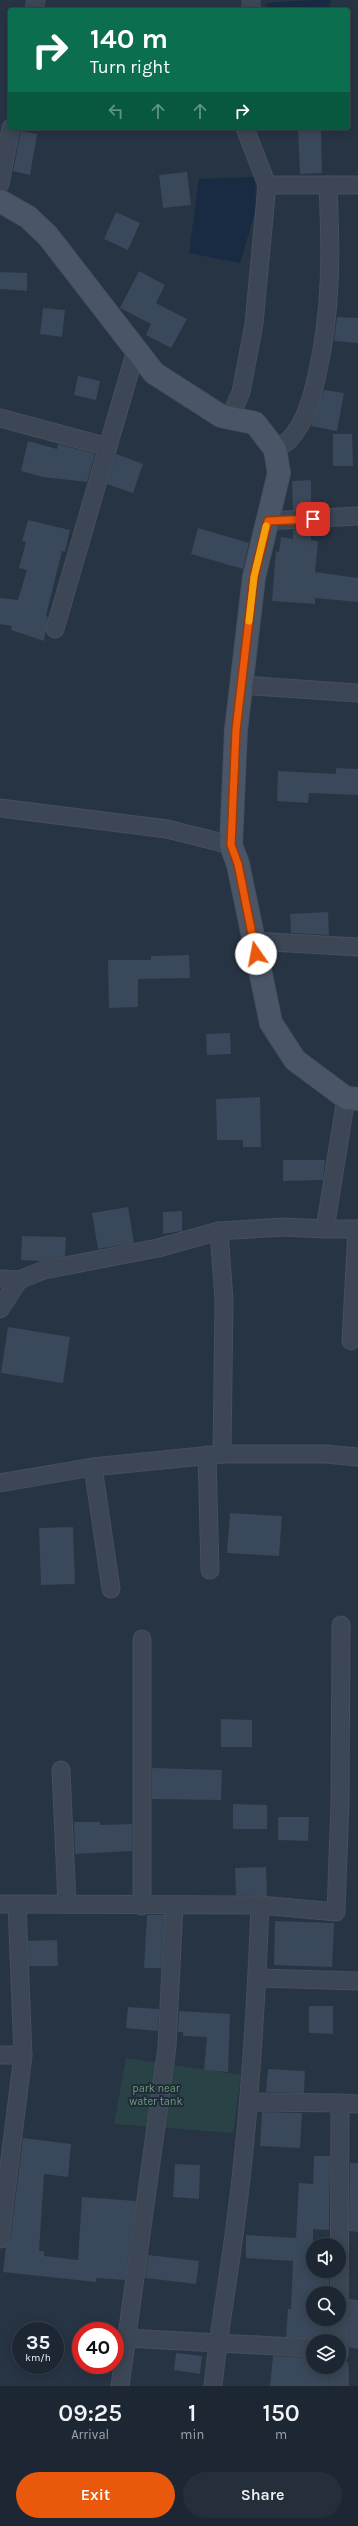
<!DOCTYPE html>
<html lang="en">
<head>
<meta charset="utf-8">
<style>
  body { margin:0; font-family:Karla,sans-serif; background:#252f3b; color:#f1f3f6; height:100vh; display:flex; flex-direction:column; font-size:15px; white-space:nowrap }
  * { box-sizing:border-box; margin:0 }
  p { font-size:13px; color:#a0a5ac }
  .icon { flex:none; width:22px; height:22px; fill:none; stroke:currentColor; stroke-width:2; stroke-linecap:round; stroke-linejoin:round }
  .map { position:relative; height:2386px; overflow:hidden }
  .panel { display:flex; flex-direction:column; background:#1d2733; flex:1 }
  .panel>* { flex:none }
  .guide { position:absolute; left:8px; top:8px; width:342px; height:122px; border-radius:4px; box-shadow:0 2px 10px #0003,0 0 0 1px #3b444e; background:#0b6e4f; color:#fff; overflow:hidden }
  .buttons { position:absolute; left:306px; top:2238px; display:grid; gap:8px }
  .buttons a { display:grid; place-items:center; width:40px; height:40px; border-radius:50%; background:#1d2733; box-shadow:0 2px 10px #0003,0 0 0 1px #3b444e; font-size:20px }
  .speed { position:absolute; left:12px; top:2322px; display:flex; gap:8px; font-size:20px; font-weight:700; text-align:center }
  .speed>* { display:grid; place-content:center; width:52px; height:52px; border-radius:50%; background:#1d2733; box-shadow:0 2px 10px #0003,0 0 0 1px #3b444e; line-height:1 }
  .speed small { font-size:10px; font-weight:400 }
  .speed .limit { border:6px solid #d22; background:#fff; color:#111 }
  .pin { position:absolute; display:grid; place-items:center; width:34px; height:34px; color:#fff; margin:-17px; border-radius:8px; box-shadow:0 2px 6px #0006 }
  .me { position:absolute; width:44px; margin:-22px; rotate:348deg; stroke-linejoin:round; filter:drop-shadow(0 0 3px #0008) }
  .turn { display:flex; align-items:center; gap:14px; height:84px; padding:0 16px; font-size:18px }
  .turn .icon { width:52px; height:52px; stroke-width:2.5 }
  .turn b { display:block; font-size:28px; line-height:34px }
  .lanes { display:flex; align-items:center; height:38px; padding:0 16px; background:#0003; justify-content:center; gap:20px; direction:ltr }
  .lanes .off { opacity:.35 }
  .eta { display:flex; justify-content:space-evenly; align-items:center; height:68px; text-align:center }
  .eta b { font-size:24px; font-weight:600; line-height:28px }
  .button { display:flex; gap:8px; margin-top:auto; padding:8px 16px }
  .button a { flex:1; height:46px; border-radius:24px; background:#ea580c; color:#fff; font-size:16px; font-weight:600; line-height:46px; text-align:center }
  .button a+a { background:#252f3b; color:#f1f3f6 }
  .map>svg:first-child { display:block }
</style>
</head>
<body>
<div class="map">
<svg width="358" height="2386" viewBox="0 0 358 2386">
  <rect width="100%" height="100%" fill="#273444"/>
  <polygon fill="#294245" points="126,2058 241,2075 233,2133 114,2124"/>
  <g fill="#192b43">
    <polygon points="310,0 331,0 329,10 267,10 267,3"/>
    <polygon points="255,177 256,209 240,263 189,253 199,179"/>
  </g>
  <g fill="#39485a">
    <polygon points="298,128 321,128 322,173 300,174"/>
    <polygon points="21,131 37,134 30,175 13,171"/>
    <polygon points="187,172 191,205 163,208 159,175"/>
    <polygon points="116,212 140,223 128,250 104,239"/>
    <polygon points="139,271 165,285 156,303 187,319 171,348 146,335 151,324 120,308"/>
    <polygon points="0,272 27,273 27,291 0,289"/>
    <polygon points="43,308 65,310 62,337 40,334"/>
    <polygon points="337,317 358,318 358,343 334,341"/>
    <polygon points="78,376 100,381 96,400 74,395"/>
    <polygon points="324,390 344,393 337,431 311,426"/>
    <polygon points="333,434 352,434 353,466 333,466"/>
    <polygon points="28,441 57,449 58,444 95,454 87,482 43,477 21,471"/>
    <polygon points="116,454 143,464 133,493 107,484"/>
    <polygon points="311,480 311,509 293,510 292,481"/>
    <polygon points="28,520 70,530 65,552 62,551 54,583 46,616 48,617 44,641 11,630 12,626 0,624 0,598 18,600 27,570 19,568 26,542 22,541"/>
    <polygon points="198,528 249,543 243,569 191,554"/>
    <polygon points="311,529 311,540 318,541 315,572 358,578 358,602 315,598 315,604 272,601 276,551 279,552 281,537 293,539 293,530"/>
    <polygon points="336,768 358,769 358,795 309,793 308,803 277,801 278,771 336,774"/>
    <polygon points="328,912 329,935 291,933 290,914"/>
    <polygon points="189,955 190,978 138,979 138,1007 109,1008 108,960 151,960 151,956"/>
    <polygon points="230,1033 231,1054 207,1055 206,1034"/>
    <polygon points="260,1097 261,1147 243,1147 243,1140 217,1140 216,1099"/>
    <polygon points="283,1160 325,1160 323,1180 283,1181"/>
    <polygon points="128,1207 134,1243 98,1249 92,1213"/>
    <polygon points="182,1211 182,1231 163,1234 163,1212"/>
    <polygon points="22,1236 66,1237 65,1256 41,1261 21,1260"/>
    <polygon points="8,1327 70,1337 63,1383 1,1373"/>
    <polygon points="230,1513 282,1516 279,1556 227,1553"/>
    <polygon points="73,1527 75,1584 41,1585 39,1528"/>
    <polygon points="221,1719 252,1720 252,1747 221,1747"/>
    <polygon points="152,1768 222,1770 221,1800 152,1799"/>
    <polygon points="233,1804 267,1805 267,1829 233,1829"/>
    <polygon points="278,1817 309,1817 308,1841 278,1840"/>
    <polygon points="74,1822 100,1822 100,1825 132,1824 132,1851 75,1854"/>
    <polygon points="266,1867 267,1896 236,1895 235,1868"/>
    <polygon points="147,1915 164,1915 161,1968 144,1968"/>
    <polygon points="275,1921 334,1923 332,1967 274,1965"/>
    <polygon points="57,1940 58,1966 29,1966 28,1941"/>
    <polygon points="309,2006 333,2006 333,2034 309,2033"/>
    <polygon points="128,2007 159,2009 158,2031 126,2028"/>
    <polygon points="179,2011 230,2014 228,2072 204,2070 207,2037 183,2036 183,2032 178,2032"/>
    <polygon points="268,2069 305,2071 304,2093 266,2092"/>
    <polygon points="262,2112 302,2113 300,2148 260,2146"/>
    <polygon points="23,2138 71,2144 68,2177 44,2174 39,2251 44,2251 44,2256 78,2260 82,2197 136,2201 125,2280 96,2278 96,2282 3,2272 6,2248 4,2248 10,2240"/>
    <polygon points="314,2156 330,2156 329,2230 313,2229 313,2275 329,2276 329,2293 313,2293 313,2319 329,2319 329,2341 286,2337 288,2309 291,2309 293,2261 246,2258 246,2235 296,2238 299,2183 313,2184"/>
    <polygon points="350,2163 358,2163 358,2232 349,2231"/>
    <polygon points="175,2164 200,2165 199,2199 173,2197"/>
    <polygon points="148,2255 199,2261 196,2284 145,2278"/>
    <polygon points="349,2299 358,2300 358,2349 349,2347"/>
    <polygon points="176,2353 202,2356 200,2374 174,2370"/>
    <polygon points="273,2356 313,2358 313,2367 329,2367 329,2386 270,2386"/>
  </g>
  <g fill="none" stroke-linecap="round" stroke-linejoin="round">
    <defs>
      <g id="street">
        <polyline points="34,10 36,0"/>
        <polyline points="251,10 251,0"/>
        <polyline points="0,184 11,128"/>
        <polyline points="267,185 358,185"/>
        <polyline points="0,418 108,447"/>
        <polyline points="230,418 241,392 254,324 267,185 245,128"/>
        <path d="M275,449C280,446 287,443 290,439C306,421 312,397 317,375C332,309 331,252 328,185"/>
        <polyline points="267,521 358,516"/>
        <polyline points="55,629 136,350"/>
        <polyline points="241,685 358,693"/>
        <polyline points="0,808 167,829 231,845"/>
        <polyline points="254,941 358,947"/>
        <polyline points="325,1229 358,1229"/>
        <polyline points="0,1279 19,1280"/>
        <polyline points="0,1309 19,1280 44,1270 158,1248 219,1231 284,1227 325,1229 346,1098"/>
        <polyline points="351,1341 357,1229"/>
        <polyline points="222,1454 325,1454 358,1457"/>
        <polyline points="207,1455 210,1570"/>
        <polyline points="93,1467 111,1589"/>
        <polyline points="0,1483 93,1467 222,1454 224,1300 219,1231"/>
        <polyline points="142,1639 142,1906"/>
        <polyline points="61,1770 67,1904"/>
        <path d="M0,1904L260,1905C256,2008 250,2110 237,2212C230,2270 219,2328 213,2386"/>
        <polyline points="17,1905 23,2055"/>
        <polyline points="260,1905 336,1912 340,1802 341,1625"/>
        <polyline points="258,1978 358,1981"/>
        <polyline points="0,2055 23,2055 0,2239"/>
        <polyline points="250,2102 340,2103 339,2354"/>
        <polyline points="340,2103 358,2104"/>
        <polyline points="126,2338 313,2348"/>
        <polyline points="120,2386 167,2047 174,1906"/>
        <polyline points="339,2386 339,2367"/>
      </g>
      <polyline id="secondary" points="0,201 28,217 48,236 154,373 221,416 255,423 275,449 279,473 254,577 236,730 231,845 238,864 271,1023 295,1060 346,1098 358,1099"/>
    </defs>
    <use href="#street" stroke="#454f5d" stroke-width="19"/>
    <use href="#secondary" stroke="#454f5d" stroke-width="24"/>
    <use href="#street" stroke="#3c4654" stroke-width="17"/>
    <use href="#secondary" stroke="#4a5567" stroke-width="22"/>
  </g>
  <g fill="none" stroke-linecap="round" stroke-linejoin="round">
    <defs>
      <polyline id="route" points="256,954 238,864 231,845 236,730 254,577 268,521 313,519"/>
    </defs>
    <use href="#route" stroke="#983908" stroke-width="10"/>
    <use href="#route" stroke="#ea580c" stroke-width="7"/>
    <polyline stroke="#f59e0b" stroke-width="7" points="249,621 254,577 266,526"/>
  </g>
  <g text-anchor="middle" stroke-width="4" stroke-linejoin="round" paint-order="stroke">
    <g font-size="11" fill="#709e7b" stroke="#202b39">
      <text x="156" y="2092">park near<tspan x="156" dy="13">water tank</tspan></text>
    </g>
  </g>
</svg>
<div class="buttons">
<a><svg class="icon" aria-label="sound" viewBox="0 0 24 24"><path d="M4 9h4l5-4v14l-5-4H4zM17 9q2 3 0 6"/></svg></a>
<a><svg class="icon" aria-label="search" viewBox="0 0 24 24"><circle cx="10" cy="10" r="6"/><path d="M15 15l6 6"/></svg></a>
<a><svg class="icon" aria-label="layers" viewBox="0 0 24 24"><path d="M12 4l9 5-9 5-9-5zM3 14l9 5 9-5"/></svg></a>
</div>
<div class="speed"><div>35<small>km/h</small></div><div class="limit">40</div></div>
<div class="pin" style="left:313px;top:519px;background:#d93025"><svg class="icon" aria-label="arrive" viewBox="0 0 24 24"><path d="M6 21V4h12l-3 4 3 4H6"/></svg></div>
<svg class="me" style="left:256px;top:954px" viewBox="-20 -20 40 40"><circle r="19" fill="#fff"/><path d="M0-13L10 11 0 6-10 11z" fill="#ea580c"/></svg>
<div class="guide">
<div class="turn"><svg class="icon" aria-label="right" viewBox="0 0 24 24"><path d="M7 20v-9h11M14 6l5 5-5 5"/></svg><div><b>140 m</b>Turn right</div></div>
<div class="lanes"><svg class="icon off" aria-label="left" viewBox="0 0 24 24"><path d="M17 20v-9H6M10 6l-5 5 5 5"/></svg><svg class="icon off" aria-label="ahead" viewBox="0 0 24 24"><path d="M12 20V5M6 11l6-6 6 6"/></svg><svg class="icon off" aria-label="ahead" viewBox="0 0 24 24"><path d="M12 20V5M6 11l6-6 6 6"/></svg><svg class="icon" aria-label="right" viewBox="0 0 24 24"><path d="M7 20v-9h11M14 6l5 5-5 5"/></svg></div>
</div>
</div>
<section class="panel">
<div class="eta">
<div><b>09:25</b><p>Arrival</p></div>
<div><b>1</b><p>min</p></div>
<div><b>150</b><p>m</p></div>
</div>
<div class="button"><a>Exit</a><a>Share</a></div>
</section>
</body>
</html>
